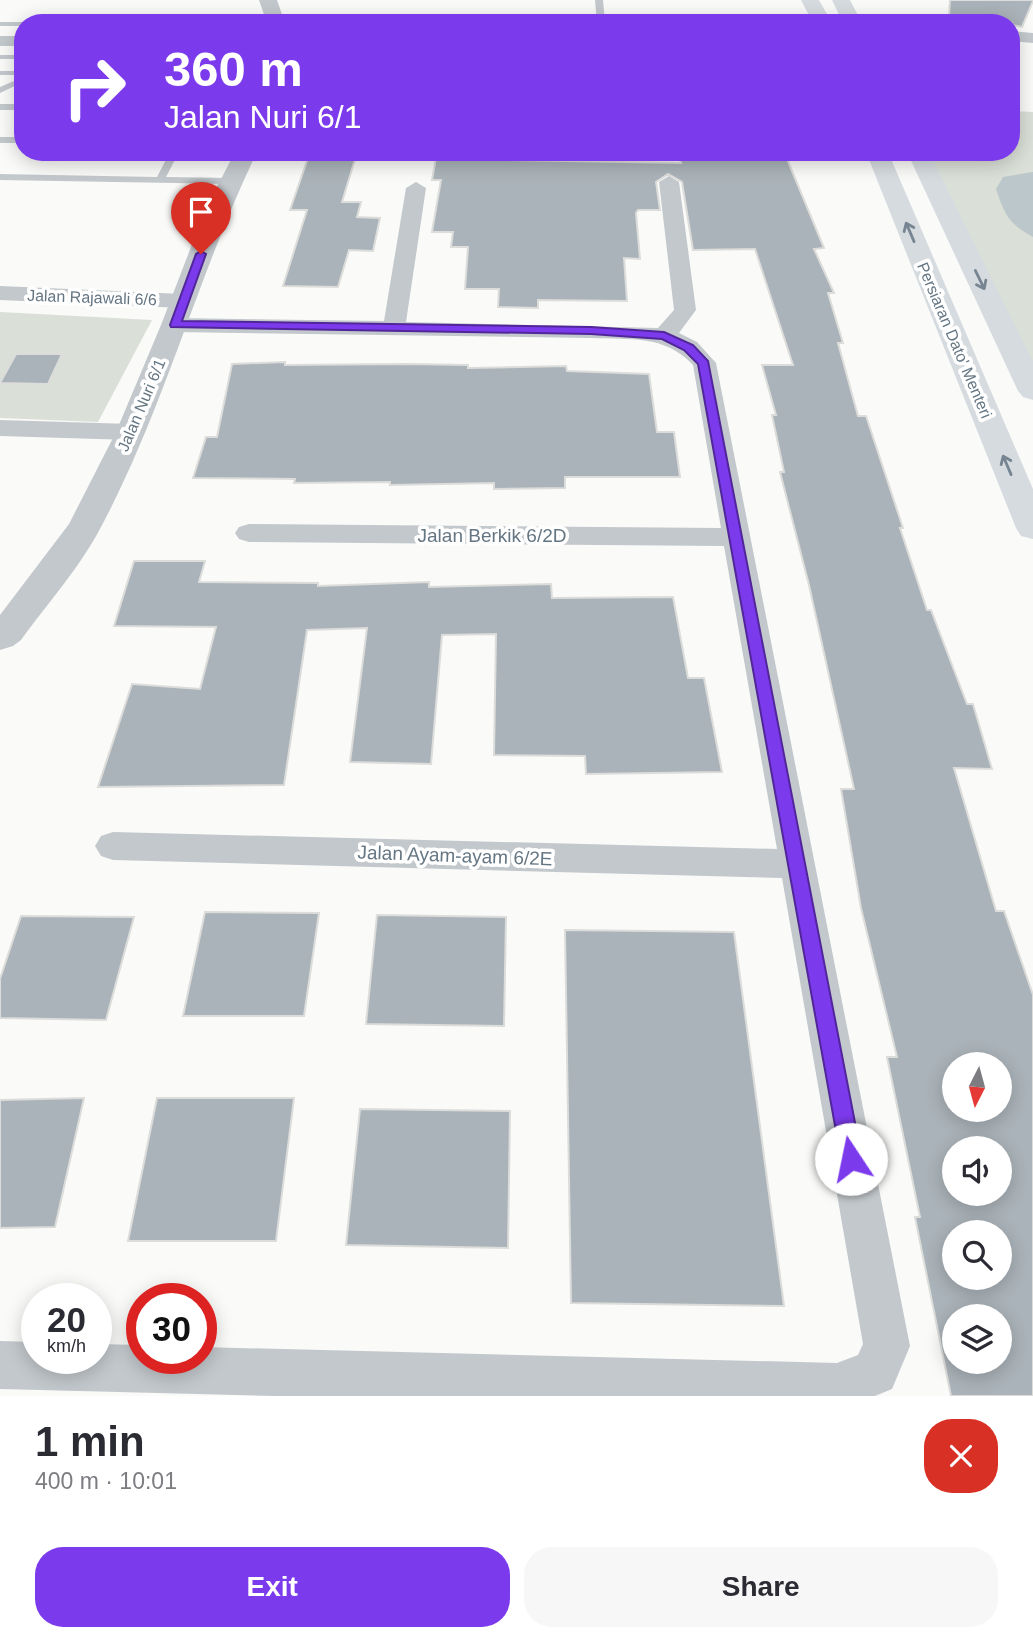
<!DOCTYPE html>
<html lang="en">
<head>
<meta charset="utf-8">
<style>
  body { margin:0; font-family:Helvetica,sans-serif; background:#f7f7f7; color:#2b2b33; height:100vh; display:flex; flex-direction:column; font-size:26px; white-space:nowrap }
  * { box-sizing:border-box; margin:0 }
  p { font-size:23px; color:#7c7c81 }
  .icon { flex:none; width:38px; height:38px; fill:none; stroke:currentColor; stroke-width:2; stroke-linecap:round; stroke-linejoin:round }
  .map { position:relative; height:1396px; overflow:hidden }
  .drawer { display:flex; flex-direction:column; background:#fff; flex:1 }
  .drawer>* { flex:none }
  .hud { position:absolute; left:14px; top:14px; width:1006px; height:147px; border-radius:28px; box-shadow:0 4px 18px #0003; background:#7c3aed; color:#fff; overflow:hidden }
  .needle { width:46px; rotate:186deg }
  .controls { position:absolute; left:942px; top:1052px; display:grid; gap:14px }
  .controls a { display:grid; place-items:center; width:70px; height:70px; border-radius:50%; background:#fff; box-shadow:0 4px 18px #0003; font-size:35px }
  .speed { position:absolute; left:21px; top:1283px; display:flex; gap:14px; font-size:35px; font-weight:700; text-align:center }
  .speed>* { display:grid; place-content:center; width:91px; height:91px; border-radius:50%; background:#fff; box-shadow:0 4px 18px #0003; line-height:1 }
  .speed small { font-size:18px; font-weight:400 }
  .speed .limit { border:10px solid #d22; background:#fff; color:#111 }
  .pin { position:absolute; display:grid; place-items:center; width:60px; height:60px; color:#fff; margin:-72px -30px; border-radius:50% 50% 50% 0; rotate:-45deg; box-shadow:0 0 7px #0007 }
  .pin .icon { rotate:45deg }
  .me { position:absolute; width:77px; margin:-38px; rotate:349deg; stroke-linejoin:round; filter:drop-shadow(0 0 5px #0008) }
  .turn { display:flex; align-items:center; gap:24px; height:147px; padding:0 35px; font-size:32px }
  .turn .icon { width:91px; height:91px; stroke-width:2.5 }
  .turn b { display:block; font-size:49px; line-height:60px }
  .round { display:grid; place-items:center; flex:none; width:74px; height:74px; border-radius:28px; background:#f7f7f7 }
  .head { display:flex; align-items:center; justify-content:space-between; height:119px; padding:0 35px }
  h1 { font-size:42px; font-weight:600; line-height:52px }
  .button { display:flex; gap:14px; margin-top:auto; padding:14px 35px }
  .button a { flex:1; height:80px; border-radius:28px; background:#7c3aed; color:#fff; font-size:28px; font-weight:600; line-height:80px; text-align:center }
  .button a+a { background:#f7f7f7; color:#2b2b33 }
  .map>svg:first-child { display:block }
</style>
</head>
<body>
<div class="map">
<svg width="1033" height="1396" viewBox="0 0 1033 1396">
  <rect width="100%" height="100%" fill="#fafaf8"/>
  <g fill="#dadfd7">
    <polygon points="1012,111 1033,112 1033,366 922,152 1012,152"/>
    <polygon points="0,312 152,320 98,422 0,418"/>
  </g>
  <path fill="#bbc7cb" d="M1033,172V237C1008,223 1005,215 996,189L1003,177Z"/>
  <g fill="#aab3b9" stroke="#dcdcda" stroke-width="2" fill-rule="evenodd">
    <polygon points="950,0 1033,0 1033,1 1022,27 1012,25 1012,23 949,17"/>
    <polygon points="310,152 346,152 344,156 356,156 342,202 361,202 357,217 380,218 373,251 349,250 338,287 283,286 307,210 290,210"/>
    <path d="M437,152L510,153L509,160L681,163L678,154H785L824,248L814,249L834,293H828L843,343H838L858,416H866L903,528H900L927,610H931L967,704H973L992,769L954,768L996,911H1004L1033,995V1396H951L915,1217H920L887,1057H897L861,908L841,789H854L809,585L780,472H784L772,415H776L762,365H793L755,249L693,250L682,182L668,174L656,182L660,210H638L636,213L640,259L624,258L627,301L538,300V308L498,307L499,289H465L468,247H451L453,232H432L441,180H432ZM954,1064H999V1110H954ZM954,1148H999V1194H954ZM954,1232H999V1278H954ZM954,1316H999V1362H954Z"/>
    <polygon points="16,354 62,354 48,384 0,383"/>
    <polygon points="285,362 285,365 406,364 468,365 468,368 566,366 567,371 649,374 657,432 674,432 680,477 565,477 565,488 494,489 494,483 390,485 390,482 294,483 295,479 193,478 206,437 217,437 232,364"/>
    <polygon points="134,561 205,561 199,582 318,583 318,586 429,582 429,587 551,584 552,598 673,597 688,678 704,678 722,772 586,774 585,756 494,755 496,634 442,635 431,764 350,762 367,628 307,630 284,785 98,787 132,684 200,689 216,627 114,626"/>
    <polygon points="205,912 319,913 304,1016 183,1016"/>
    <polygon points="377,915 506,917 504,1026 366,1024"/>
    <polygon points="21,916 134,917 106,1020 0,1018 0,979"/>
    <polygon points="565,930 734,932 784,1306 571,1303"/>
    <polygon points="84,1098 55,1227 0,1228 0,1100"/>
    <polygon points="157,1098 294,1098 276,1241 128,1241"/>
    <polygon points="360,1109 510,1111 508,1248 346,1245"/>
  </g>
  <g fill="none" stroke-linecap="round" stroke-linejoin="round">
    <g fill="#c3c8cc" fill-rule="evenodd">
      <polygon points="595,0 603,0 605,23 597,23"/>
      <polygon points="0,22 23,22 26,23 23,23 23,26 0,26"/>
      <rect x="0" y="55" width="23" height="4"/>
      <polygon points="0,71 23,71 23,82 0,93 0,87 14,81 19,75 0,75"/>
      <rect x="0" y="104" width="23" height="6"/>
      <rect x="0" y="137" width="23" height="6"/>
      <polygon points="170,152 179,152 166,177 231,178 236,181 231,184 0,180 0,174 157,177"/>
    </g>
    <g fill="#c3c8cc" fill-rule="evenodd">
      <polygon points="276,16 564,18 572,23 270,23 271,18"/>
      <polygon points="1012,31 1033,33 1033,43 1012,41"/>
      <rect x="0" y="36" width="23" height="10"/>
      <path d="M669,176L679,182L696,310L679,333L697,342L716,363L910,1346L892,1389L875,1396H274L0,1389V1341L37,1342V1358H96V1344L142,1345V1358H201V1347L837,1363L858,1355L863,1344L782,878L113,860L101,856L95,846L101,836L113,832L777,849L724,546L249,542L239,539L235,533L239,527L249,524L721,528L693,365C664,334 630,340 591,338L175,332L167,330L164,325L167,320L175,318L384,321L406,188L416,182L426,188L406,322L658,328L674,310L659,182Z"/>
      <polygon points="0,286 183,294 191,296 194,301 191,306 183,308 0,300"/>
      <polygon points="0,420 131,424 140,427 144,432 140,437 131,440 0,436"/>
    </g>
    <g fill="#c3c8cc" fill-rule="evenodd">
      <polygon points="259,0 277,0 285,23 267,23"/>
      <path d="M235,152H257C198,274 165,407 101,527C81,566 47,604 21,640L13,646L0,650V615L69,524L116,432L161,325L206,208Z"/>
    </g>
    <g fill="#d6dbdf" fill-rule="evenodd">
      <polygon points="801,0 819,0 832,23 813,23"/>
      <polygon points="832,0 850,0 862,23 843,23"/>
      <polygon points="866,152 888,152 1033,489 1033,539 1021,536 1016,528"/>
      <polygon points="907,152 929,152 1033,361 1033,400 1023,397 1018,391"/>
    </g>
  </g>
  <defs><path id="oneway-shaft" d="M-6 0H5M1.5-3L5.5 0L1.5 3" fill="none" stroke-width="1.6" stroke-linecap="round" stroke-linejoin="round" transform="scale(1.75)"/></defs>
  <g stroke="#768591">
    <use href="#oneway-shaft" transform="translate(910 232) rotate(-113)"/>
    <use href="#oneway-shaft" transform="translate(980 280) rotate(64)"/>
    <use href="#oneway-shaft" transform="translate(1007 465) rotate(-113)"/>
  </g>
  <polygon fill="#7c3aed" stroke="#51269a" stroke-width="2" points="201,251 206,254 182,321 591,327 664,332 693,345 708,361 862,1159 859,1166 851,1169 844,1166 841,1159 698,364 684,350 662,339 591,334 171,327 170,325 196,254"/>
  <g text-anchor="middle" stroke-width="7" stroke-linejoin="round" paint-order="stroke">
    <g font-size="16" fill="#657683" stroke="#fff">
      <text transform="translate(92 297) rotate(2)" y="6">Jalan Rajawali 6/6</text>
      <text transform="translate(955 340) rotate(67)" y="6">Persiaran Dato' Menteri</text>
      <text transform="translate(141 405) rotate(-67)" y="6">Jalan Nuri 6/1</text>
    </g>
    <g font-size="19" fill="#657683" stroke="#fff">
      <text x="492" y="542">Jalan Berkik 6/2D</text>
      <text transform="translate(455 855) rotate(2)" y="7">Jalan Ayam-ayam 6/2E</text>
    </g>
  </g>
</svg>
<div class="controls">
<a><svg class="needle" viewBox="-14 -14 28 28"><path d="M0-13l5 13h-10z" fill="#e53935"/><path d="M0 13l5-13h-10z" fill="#7c7c81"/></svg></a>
<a><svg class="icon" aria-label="sound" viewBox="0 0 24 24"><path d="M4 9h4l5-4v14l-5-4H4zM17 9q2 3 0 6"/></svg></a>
<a><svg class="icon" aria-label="search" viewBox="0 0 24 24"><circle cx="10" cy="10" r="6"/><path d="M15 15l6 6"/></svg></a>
<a><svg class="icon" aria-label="layers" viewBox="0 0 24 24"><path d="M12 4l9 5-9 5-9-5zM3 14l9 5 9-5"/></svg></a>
</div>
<div class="speed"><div>20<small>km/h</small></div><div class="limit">30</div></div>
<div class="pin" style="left:201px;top:254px;background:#d93025"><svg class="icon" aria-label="arrive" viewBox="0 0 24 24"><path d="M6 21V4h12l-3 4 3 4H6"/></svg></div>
<svg class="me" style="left:851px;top:1159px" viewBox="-20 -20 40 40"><circle r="19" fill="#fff"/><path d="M0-13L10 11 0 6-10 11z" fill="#7c3aed"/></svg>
<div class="hud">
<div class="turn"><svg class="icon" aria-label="right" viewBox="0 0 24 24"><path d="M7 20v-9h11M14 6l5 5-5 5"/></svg><div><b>360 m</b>Jalan Nuri 6/1</div></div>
</div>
</div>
<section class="drawer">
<div class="head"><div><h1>1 min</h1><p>400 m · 10:01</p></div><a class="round" style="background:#d93025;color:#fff"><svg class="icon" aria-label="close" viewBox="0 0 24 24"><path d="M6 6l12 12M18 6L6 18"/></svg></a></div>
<div class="button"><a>Exit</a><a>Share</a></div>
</section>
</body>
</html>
